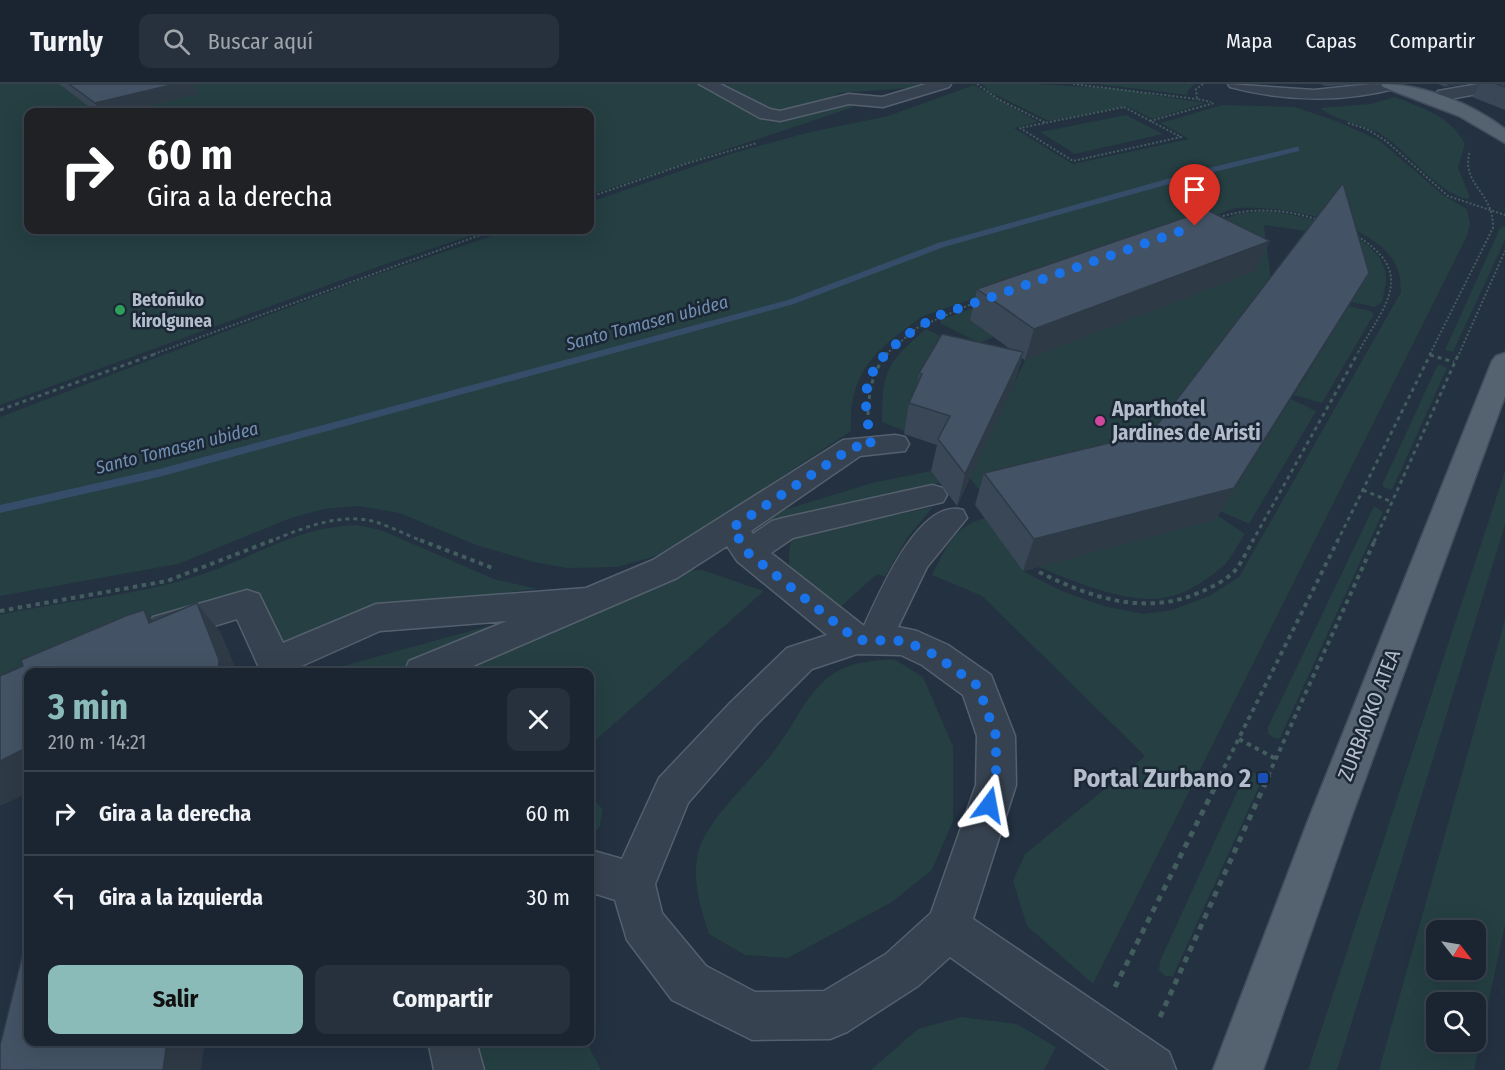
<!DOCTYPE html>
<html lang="es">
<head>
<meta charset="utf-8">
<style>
  body { margin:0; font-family:"Fira Sans Condensed",sans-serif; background:#27313d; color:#f1f3f6; height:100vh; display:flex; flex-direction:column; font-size:22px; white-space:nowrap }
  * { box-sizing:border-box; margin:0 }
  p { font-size:20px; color:#9fa5ab }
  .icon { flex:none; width:33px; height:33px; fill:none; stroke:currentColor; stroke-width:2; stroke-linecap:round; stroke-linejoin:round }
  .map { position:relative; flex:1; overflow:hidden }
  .sheet { position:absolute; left:24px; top:584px; width:570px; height:378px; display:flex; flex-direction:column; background:#1a2531; border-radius:12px; box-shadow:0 6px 24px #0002,0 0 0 2px #38424d }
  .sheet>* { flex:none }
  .top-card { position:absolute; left:24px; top:24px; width:570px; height:126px; border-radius:12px; box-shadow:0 6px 24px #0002,0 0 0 2px #38424d; background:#202124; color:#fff; overflow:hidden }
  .needle { width:39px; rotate:121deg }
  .controls { position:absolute; left:1426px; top:836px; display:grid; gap:12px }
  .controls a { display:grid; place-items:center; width:60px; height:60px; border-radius:12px; background:#1a2531; box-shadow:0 6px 24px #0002,0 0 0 2px #38424d; font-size:30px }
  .pin { position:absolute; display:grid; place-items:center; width:51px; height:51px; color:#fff; margin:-62px -26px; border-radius:50% 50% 50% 0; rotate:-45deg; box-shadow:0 0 6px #0007 }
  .pin .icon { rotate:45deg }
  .me { position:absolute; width:66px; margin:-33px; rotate:13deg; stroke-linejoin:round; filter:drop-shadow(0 0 4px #0008) }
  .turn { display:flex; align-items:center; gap:21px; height:126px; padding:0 24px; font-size:27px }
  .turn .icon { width:78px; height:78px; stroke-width:2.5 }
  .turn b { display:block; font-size:42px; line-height:51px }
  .round { display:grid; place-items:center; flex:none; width:63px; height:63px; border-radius:12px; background:#27313d }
  .head { display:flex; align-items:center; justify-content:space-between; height:102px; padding:0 24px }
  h1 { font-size:36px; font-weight:700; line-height:45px; color:#8bbbb9 }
  .primary-button { display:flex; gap:12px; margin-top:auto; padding:12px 24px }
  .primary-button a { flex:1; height:69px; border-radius:12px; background:#8bbbb9; color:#111; font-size:24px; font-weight:700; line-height:69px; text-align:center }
  .primary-button a+a { background:#27313d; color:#f1f3f6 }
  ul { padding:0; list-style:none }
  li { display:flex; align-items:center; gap:18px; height:84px; padding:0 24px; border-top:2px solid #38424d }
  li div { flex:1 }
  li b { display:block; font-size:22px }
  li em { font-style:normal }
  header { display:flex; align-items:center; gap:36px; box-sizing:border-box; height:84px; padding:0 30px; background:#1a2531; border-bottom:2px solid #38424d }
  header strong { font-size:28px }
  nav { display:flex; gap:33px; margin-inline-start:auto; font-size:21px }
  .search { width:420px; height:54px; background:#27313d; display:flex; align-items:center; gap:15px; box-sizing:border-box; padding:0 21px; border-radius:12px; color:#9fa5ab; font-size:22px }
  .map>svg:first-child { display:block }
</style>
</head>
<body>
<header>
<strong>Turnly</strong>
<div class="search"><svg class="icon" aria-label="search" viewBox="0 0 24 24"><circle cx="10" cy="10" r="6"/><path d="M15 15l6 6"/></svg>Buscar aquí</div>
<nav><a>Mapa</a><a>Capas</a><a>Compartir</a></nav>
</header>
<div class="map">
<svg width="1505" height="986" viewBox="0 0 1505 986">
  <rect width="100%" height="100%" fill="#233141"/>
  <g fill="#253f42" fill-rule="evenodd">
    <polygon points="0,0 928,0 910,4 839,9 833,13 854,23 590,111 590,28 28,28 28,146 488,146 383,181 0,321"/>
    <polygon points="982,0 1038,0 1118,5 1205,19 1153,35 1126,22 1049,37 990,8"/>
    <polygon points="1097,0 1195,0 1188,6 1187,11"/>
    <path d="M974,1L1038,38L1014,44L1073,80L1189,55L1161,39L1222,21L1295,23L1336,37L1379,56L1443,111L1467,125L1470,140L1467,152L1093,900L1027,842L1013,797L1025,770L1145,672L982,512L932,491C946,464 954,442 985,434L1023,487L1064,508L1104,522L1143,530L1172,526L1209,512L1239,493L1401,208C1400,203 1401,195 1399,190C1386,138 1280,121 1236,124L923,232C877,265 848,287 851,347L666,469L618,483L567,484L534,478L476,461L399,429L358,422L324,425L291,434L178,480L0,512V333L361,196L509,146H590V118L730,70L806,49L888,32Z"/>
    <path d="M1395,13C1422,24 1451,32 1465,60L1458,84L1470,113L1467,115C1438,109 1410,70 1385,53C1366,39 1339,39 1320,24L1370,20Z"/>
    <polygon points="1126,31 1163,50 1075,70 1040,48"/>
    <path d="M1262,127C1299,130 1373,145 1385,186C1388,196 1384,208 1382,218L1375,223L1350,218L1333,151L1264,141L1271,195L1141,375L988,418L970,394L1025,276L1254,187L1096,181L1238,130Z"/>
    <polygon points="1505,142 1505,156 1453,268 1445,266 1500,144"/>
    <polygon points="1083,186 971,236 994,253 979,259 940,239 942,235"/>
    <polygon points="1349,222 1371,227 1374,230 1322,319 1294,311"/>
    <path d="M926,245L966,264L905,347L882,338C882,285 887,279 926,245Z"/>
    <polygon points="1438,280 1447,284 1392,406 1383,403 1383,399"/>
    <polygon points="1291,315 1316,327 1249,440 1220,427"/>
    <polygon points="931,387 940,399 767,437 774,429 872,399"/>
    <polygon points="1505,387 1505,441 1337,986 1308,986"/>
    <polygon points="1374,422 1383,428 1280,654 1274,654 1268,650 1268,643"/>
    <path d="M933,423L907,454L885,493L877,490L838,525C805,503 780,499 792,453Z"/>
    <path d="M1217,431L1245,450C1238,460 1231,476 1221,484C1208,495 1186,510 1168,513C1129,522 1074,497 1038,483Z"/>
    <path d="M357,441L381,446L494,495L538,505L393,520L282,561L259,513L28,588L0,612V531C65,516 133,513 197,492C255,474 293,443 357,441Z"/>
    <polygon points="702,486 764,507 590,661 590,588 453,588 681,487"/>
    <polygon points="521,533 389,588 321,588"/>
    <path d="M1505,536V841L1474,986H1379ZM1437,846H1476V885H1437ZM1437,918H1476V957H1437Z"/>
    <path d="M894,575L923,593L953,662V737L932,786L892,818L788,874L745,871L709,850C700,823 691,794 699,765C709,733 757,691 777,663C796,638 808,605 836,588C852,578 875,576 894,575Z"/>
    <polygon points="1250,687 1258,690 1261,698 1173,892 1165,892 1159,886 1160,877 1244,693"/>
    <polygon points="590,713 603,725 600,742 590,755"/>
    <polygon points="961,933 1017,940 1056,963 1044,986 871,986 918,945"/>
    <polygon points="468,957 586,957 601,986 472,986"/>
  </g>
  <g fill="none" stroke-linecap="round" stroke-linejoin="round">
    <polygon fill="#354d69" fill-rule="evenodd" points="1296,63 1299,63 1299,67 1198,92 944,163 794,220 159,393 0,429 0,421 159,385 788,216 938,159 1192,88"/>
    <defs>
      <g id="minor">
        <polygon points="699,0 720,0 770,25 780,27 849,10 882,13 926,0 951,0 949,3 883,23 849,20 780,37 760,34"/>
        <path d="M1228,0L1314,6L1370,0L1400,1L1398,4C1341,19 1287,18 1230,3Z"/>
        <polygon points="1478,0 1505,0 1505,5 1444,16 1436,11 1438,7"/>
        <path d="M895,351L905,353L909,360L905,367L860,372L751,447L753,450L772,437L783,434L932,401L943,404L947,411L943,418L793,454L771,469L864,542C879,510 919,413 963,426L967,434L927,483L898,543L917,547L948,561L991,591L1015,652L1016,701L973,835L1169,968L1176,986H1109L950,873L918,902L847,948L830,955L752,956L672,916L627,856L615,816L590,808V766L622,775L659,694L730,619L787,564L827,551L737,477L727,462L677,494L459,588H404L409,577L507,537L380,547L288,588H261L237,535L165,557L153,553L148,543L153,533L247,506L259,510L283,559L376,520L586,504L653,476L843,356ZM857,570L901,571L922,581L963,611L977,652L976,701L931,829L886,870L824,907L755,908L706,882L662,829L655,800L688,719L756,641L812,585Z"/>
        <polygon points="428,957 476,957 484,986 434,986"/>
      </g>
      <g id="major">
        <path d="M1381,0C1423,0 1471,19 1505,45V59L1459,32L1383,3Z"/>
        <polygon points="1505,269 1505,312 1351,734 1263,986 1213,986 1309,734 1492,277 1496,272"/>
      </g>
    </defs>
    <use href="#minor" stroke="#55606e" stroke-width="3"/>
    <use href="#major" stroke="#434e5c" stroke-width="3"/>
    <g stroke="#435c5e" stroke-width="2" stroke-dasharray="2 2" stroke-linecap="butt">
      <polyline points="977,0 998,15 1046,39"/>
      <polyline points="1073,0 1197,15"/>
      <polyline points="1203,0 1196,5 1197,15 1211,18"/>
      <polygon points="1124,23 1181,53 1073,77 1020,44"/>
      <polyline points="1150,37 1214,19"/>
      <polyline points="1348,39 1367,45 1386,57 1448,112 1505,131"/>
      <polyline points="590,113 688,79 757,59"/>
      <path d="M1219,133C1254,123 1285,125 1319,136"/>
      <path d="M1354,150C1418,189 1386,219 1357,270"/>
      <polyline points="154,270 494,146"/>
      <polyline points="886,270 917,244 976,218"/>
      <path d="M1430,270L1493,144C1494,107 1460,101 1470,67"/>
      <polyline points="1459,270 1505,167"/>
    </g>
    <g stroke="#435c5e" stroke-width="3" stroke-dasharray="4 4" stroke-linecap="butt">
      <polyline points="1430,271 1454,278"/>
      <polyline points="0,326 158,269"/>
      <path d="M868,331C869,307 872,287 888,269"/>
      <polyline points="1363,406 1392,418"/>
      <path d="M269,458C300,445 338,429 372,437C390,442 407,451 424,458"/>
      <polyline points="1252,458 1358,269"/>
      <polyline points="1337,458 1431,269"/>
      <polyline points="1374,458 1459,269"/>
    </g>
    <g stroke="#435c5e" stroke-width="4" stroke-dasharray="4.5 4.5" stroke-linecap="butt">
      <polyline points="420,456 495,485"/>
      <path d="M1039,488C1091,514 1147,533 1203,507C1214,502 1230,494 1237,484C1243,476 1248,465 1253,456"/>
      <polyline points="0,527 167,497 273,456"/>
      <polyline points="1239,655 1276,675"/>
      <polyline points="1220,692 1338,456"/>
      <polyline points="1268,692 1375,456"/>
    </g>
    <g stroke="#435c5e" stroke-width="5" stroke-dasharray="6 6" stroke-linecap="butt">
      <polyline points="1115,903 1221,691"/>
      <polyline points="1160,933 1269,691"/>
    </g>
    <use href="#minor" fill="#374250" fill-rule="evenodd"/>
    <use href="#major" fill="#556270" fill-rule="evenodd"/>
  </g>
  <g fill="#3a4757">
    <polygon points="59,0 193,0 198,10 123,28 96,28"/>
    <polygon points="1320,0 1367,0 1326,2"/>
    <polygon points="1438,0 1465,0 1446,3"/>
    <polygon points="1480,0 1505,0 1505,26 1472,13"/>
    <polygon points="1270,157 1255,187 1025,276 1022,274 1014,299 957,422 931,387 937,361 904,350 909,319 917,301 919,289 1010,265 970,236 977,205"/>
    <polygon points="1350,220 1215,436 1023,487 975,421 984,389 1151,349"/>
  </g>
  <g fill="#2f3a47">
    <polygon points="175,0 193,0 198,10 123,28 100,28 95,19"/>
    <polygon points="1448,0 1465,0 1446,3"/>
    <polygon points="1270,157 1255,187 1025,276 1034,245"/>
    <polygon points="1369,189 1215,436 1023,487 1034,455"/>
    <polygon points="1023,268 1014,299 957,422 965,390"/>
    <polygon points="197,519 221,549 237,588 218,588"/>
    <polygon points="144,526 171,557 149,539"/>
    <polygon points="28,663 28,709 0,722 0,677"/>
    <polygon points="167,957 205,957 201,986 163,986"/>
  </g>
  <g fill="#435365" stroke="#2f3a47" stroke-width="1.5">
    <polygon points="69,0 175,0 95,19"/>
    <polygon points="1496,0 1505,0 1505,3"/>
    <polygon points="1343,99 1369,189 1234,404 1034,455 984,389 1151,349"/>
    <polygon points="1207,126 1270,157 1034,245 977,205"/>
    <polygon points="942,250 1023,268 965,390 938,355 950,332 909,319 922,290 919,289"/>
    <polygon points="197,519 219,576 218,588 28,588 28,663 0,677 0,592 23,582 21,576 128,531 144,526 149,539"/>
    <polygon points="28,848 28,957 167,957 163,986 0,986 0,961"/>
  </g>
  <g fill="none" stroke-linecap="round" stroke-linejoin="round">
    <path stroke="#1a73e8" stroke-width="10" stroke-dasharray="0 18" d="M989,721L996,701V652L978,602L935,571L905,557L857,556L748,469L732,444L853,363L871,362C869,345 865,326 866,310C870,273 908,249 937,232L1195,142"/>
  </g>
  <circle fill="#2e9e5b" stroke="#1c2735" stroke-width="2" cx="120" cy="226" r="6"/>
  <circle fill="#d1479c" stroke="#1c2735" stroke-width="2" cx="1100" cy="337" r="6"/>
  <rect fill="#1a4fb4" stroke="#1c2735" stroke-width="2" x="1257" y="688" width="12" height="12" rx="3"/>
  <g text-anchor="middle" stroke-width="5" stroke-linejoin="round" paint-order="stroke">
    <g font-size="18" font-weight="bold" fill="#b3bdcb" stroke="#1c2735" text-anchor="start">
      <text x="132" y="222">Betoñuko<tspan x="132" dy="21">kirolgunea</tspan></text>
    </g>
    <g font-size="18" font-style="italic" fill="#718fb1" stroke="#1c2735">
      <text transform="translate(647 239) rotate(-15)" y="6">Santo Tomasen ubidea</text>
      <text transform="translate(177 364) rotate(-14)" y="6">Santo Tomasen ubidea</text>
    </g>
    <g font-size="21" font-weight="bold" fill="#b3bdcb" stroke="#1c2735" text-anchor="start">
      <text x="1112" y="332">Aparthotel<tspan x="1112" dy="24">Jardines de Aristi</tspan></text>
    </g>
    <g font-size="21" fill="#b3bdcb" stroke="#1c2735">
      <text transform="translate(1369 631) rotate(-69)" y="7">ZURBAOKO ATEA</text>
    </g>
    <g font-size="26" font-weight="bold" fill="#b3bdcb" stroke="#1c2735" text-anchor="end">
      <text x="1251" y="703">Portal Zurbano 2</text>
    </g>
  </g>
</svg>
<div class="controls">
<a><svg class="needle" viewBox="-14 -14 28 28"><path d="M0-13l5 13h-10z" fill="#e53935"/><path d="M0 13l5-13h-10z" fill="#9fa5ab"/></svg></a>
<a><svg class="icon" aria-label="search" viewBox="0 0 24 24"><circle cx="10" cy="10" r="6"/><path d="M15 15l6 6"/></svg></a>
</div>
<div class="pin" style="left:1195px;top:142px;background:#d93025"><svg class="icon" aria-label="arrive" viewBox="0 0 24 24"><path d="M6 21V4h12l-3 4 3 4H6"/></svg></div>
<svg class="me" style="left:989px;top:721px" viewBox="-20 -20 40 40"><path d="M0-17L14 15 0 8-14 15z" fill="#1a73e8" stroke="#fff" stroke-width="4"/></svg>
<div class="top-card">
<div class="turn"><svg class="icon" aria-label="right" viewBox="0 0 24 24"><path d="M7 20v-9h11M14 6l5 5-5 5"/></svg><div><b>60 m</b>Gira a la derecha</div></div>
</div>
<section class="sheet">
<div class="head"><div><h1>3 min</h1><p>210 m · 14:21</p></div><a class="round"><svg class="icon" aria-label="close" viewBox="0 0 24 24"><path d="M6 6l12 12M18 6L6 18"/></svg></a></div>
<ul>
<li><svg class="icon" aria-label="right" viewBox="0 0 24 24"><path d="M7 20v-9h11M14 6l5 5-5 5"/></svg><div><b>Gira a la derecha</b></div><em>60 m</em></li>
<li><svg class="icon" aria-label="left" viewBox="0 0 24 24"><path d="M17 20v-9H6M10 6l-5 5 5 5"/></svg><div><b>Gira a la izquierda</b></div><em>30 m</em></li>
</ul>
<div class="primary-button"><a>Salir</a><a>Compartir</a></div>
</section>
</div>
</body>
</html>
